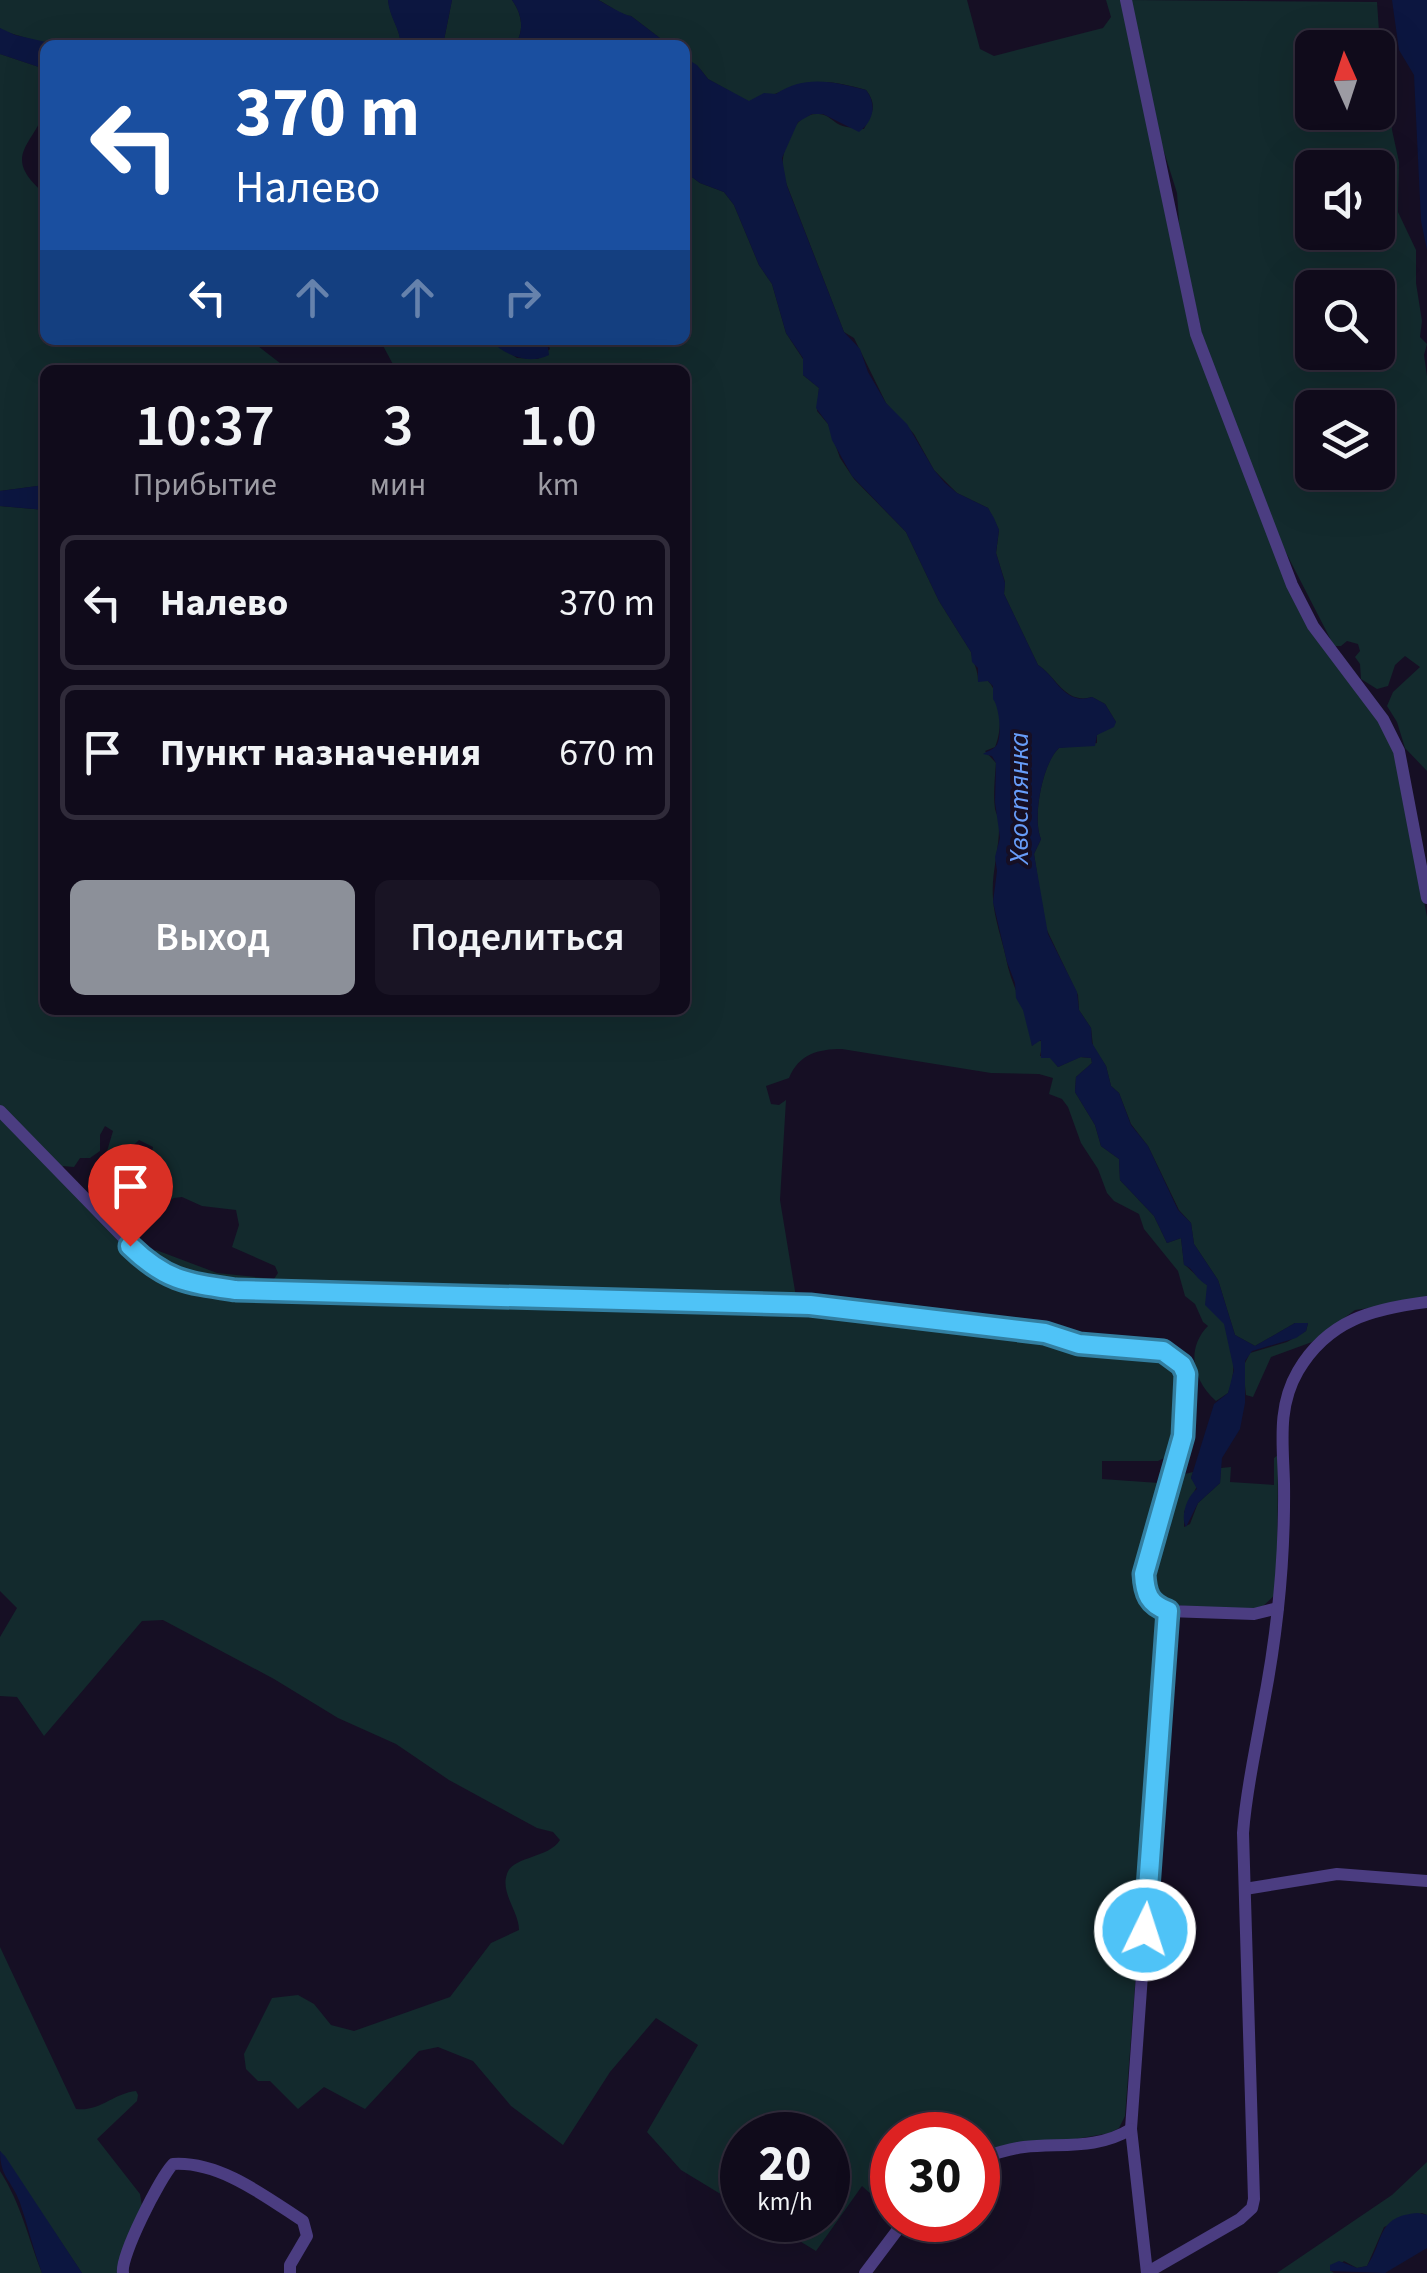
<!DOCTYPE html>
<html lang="ru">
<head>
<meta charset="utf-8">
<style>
  body { margin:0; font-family:"Source Sans 3",sans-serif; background:#191424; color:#f1f3f6; height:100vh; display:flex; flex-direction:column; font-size:38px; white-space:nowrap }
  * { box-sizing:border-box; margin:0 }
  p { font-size:32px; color:#9c9ba3 }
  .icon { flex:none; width:55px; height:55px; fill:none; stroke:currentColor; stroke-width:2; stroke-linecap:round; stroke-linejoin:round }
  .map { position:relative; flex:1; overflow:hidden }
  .details { position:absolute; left:40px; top:365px; width:650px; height:650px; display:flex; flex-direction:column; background:#100b1b; border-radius:15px; box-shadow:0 10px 40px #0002,0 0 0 2px #302b3a }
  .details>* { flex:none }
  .guide { position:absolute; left:40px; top:40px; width:650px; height:305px; border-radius:15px; box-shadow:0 10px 40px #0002,0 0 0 2px #302b3a; background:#1a4fa0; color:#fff; overflow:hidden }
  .needle { width:65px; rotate:357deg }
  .buttons { position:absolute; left:1295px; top:30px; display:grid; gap:20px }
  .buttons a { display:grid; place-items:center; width:100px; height:100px; border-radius:15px; background:#100b1b; box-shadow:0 10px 40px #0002,0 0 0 2px #302b3a; font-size:50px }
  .speed { position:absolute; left:720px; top:2112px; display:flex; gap:20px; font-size:50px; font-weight:700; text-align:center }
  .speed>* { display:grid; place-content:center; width:130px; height:130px; border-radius:50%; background:#100b1b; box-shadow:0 10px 40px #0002,0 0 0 2px #302b3a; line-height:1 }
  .speed small { font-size:25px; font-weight:400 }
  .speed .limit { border:15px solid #d22; background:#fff; color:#111 }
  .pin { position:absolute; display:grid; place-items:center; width:85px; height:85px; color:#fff; margin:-102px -42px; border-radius:50% 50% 50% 0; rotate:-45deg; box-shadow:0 0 10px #0007 }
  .pin .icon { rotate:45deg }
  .me { position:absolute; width:110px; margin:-55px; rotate:4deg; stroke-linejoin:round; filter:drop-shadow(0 0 8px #0008) }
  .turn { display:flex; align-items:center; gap:35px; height:210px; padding:0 30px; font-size:45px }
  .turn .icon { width:130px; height:130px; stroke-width:2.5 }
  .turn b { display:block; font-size:70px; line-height:85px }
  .lanes { display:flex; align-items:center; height:95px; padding:0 30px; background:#0003; justify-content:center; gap:50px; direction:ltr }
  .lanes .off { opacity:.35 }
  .eta { display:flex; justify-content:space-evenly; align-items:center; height:170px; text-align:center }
  .eta b { font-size:60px; font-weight:600; line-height:70px }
  .button { display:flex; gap:20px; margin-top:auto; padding:20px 30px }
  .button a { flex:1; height:115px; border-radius:15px; background:#8c9099; color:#fff; font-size:40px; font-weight:600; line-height:115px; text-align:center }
  .button a+a { background:#191424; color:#f1f3f6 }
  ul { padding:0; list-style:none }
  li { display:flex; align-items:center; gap:30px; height:135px; margin:0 20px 15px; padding:0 10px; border:5px solid #302b3a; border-radius:15px }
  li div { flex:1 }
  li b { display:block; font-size:38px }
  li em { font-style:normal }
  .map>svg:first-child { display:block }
</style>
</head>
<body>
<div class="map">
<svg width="1427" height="2273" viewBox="0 0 1427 2273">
  <rect width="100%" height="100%" fill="#160f24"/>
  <g fill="#132a2d" fill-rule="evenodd">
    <path d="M0,0H388C390,17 400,28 401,45H50L3,31L0,28Z"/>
    <path d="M452,0H512C522,14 525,30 515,45H443Z"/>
    <path d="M598,0H967L980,49L994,56L1103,28L1111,17L1106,0H1122L1193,334L1289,586L1360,689L1396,752L1427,917V1300L1355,1310L1312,1342L1271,1357L1253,1397L1246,1395L1243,1367L1250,1353L1287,1342L1306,1331L1308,1323H1295L1255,1346L1235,1335L1218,1280L1194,1244L1191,1223L1179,1210L1148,1146L1131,1124L1119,1093L1111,1086L1106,1066L1093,1046L1091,1028L1079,1010L1078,995L1045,926L1034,854L1041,839C1032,819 1042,763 1059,748L1097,743V735L1116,722L1105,704L1092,697C1065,705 1056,676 1038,665L1004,594L1005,582L996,553L999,530L988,508L957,493L934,470L914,434L886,403L854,338L844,332L783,175C780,154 791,112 819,114C829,115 832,121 840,125C847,128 856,128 864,129C872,113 878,106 866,90C835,81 810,77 780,92C769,97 760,94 749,102L708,79L701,70L685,58V45H669L631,16C621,16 608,4 598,0Z"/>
    <path d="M1129,0L1377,2L1381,60L1390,80L1392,130L1399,162L1398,212L1416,250V283L1422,321L1420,337L1427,344L1424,355L1427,376V771L1405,748L1397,722L1387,706L1393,692L1420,667L1405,656L1395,665L1388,686L1377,689L1361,679L1360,664L1355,657L1360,651L1358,644L1347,641L1341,646H1334L1280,541L1206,351L1180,237L1177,193L1160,139ZM1312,48H1378V112H1312ZM1312,168H1378V232H1312ZM1312,288H1378V352H1312ZM1312,408H1378V472H1312Z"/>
    <path d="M0,54L45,69C45,81 48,99 45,110C33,146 0,156 45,194V340H250L289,370H45V485L0,491Z"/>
    <path d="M685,172L700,183L724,192L734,205L759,265L772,284L786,333L803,359V375L819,388L817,411L828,424L840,458L854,479L906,532L939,601L971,652C973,663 978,669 978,681H988C1002,696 1003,728 995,747L985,751L996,763C995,777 993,795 995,809C997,817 999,815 999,823C1000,848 991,873 993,898C994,918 1002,939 1006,958C1011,988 1031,1015 1032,1046L1038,1040L1043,1042L1040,1056L1051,1058L1058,1067L1080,1057L1091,1058L1092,1063L1076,1077L1075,1092L1095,1125L1101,1146L1119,1159L1120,1180L1154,1216L1167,1243L1181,1238L1184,1264L1209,1287C1201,1308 1214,1306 1223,1320C1235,1340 1237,1372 1228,1393L1216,1401C1192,1380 1186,1348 1208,1326L1203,1322L1195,1304L1185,1296L1178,1271L1144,1229L1139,1214L1114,1201L1107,1193L1098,1169L1081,1143L1068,1107L1062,1099L1049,1094L1053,1078L1039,1074L991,1073L842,1049C818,1049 799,1054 789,1078L766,1086L771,1104L779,1105L786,1100L780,1200L796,1297L793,1302L740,1305L987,1328L1152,1354C1198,1373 1181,1416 1173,1454L1158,1461H1102V1479L1159,1483L1162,1490C1155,1514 1132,1570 1139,1593C1144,1607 1159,1609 1163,1625L1125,2116L1119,2128L1110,2133L978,2156V2135H892V2213L862,2186L816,2251L765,2220H828V2135H742V2207L681,2170L647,2132L698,2045L656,2018L610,2072L563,2145L511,2106L473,2061L438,2047L419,2051L365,2109L324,2087L298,2109L270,2081H258L246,2069L244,2054L272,1998L298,1995L314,2004L331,2025L354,2031L450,1997L491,1943L519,1930C519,1911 500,1893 507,1874C512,1856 548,1859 560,1840L553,1832L537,1828L449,1780L396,1744L338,1718L274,1679L163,1620L142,1621L44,1736L17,1697L0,1696V1637L17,1608L0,1591V506L45,510V1010H685V370H396L380,340H490L517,358L538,359L550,349L547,340H685ZM105,1126L113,1131L105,1158L123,1155L139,1140L153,1147L150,1162L154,1172L141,1183C139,1196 142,1201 151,1210L174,1198L182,1197L202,1206L236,1210L239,1225L232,1247L275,1266L278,1273L274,1279L217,1273L156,1250C154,1252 145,1257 142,1257C123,1257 75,1183 62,1166L74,1167L80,1158H90L100,1151V1135Z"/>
    <path d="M1278,1455L1277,1593L1261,1608C1226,1608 1182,1614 1153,1594C1147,1559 1167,1552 1171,1523C1173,1506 1173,1491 1181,1475L1193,1472L1191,1478L1197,1486L1184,1512V1527L1190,1524L1198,1503L1220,1483L1221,1468L1231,1467L1230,1482L1274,1485V1458Z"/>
    <path d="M0,1947L76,2109C100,2112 114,2093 136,2091L138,2095L137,2101L97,2139L140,2194L143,2212L125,2273H82L0,2151Z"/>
    <polygon points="1427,2162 1427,2215 1422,2213 1384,2227 1367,2266 1357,2268 1344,2261 1331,2271 1334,2273 1277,2273 1392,2195"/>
    <path d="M0,2171C22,2206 27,2235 42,2273H0Z"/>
  </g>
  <g fill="#0c1640">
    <path d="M388,0H452L443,45H401C400,28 389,17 388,0Z"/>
    <path d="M512,0H598C606,4 625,16 631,16L669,45H515C525,30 522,14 512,0Z"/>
    <polygon points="1392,0 1427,0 1427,250 1421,221 1414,75 1399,50"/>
    <polygon points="0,28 15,35 59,45 45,45 45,69 0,54"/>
    <path d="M685,58L697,65L708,79L749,101L764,93L776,94C805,74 835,82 866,90C877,104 874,121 859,132L823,114H812L798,122L782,158L787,186L844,332L860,349L868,372L886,403L907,424L934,470L945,483L957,493L988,508L994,518L999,530L996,553L1005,583L1004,594L1038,665C1056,676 1064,706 1092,697L1105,704L1116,722L1114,727L1097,735L1095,746L1059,748C1042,764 1032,819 1041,839L1034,854L1048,934L1077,992L1079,1010L1091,1028L1092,1043L1106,1066L1111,1086L1119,1093L1131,1125L1148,1146L1178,1210L1191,1223L1194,1244L1218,1280L1235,1335L1255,1346L1295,1323H1308L1306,1331L1296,1338L1252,1351L1245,1361V1403L1240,1429L1222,1458L1220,1483L1198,1503L1186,1527C1180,1517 1187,1496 1197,1489L1191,1478L1214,1404L1228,1393L1234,1370L1224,1324L1205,1305L1207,1285C1194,1278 1194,1268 1184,1265L1181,1238L1167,1243L1154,1216L1120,1180L1119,1159L1101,1146L1095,1125L1075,1092L1076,1077L1092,1063L1091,1058L1081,1057L1058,1067L1050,1058H1041V1040L1032,1046L1023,1010L1016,998L1015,983L1007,962L993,902L997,871L995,857L1000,838L995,802L996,763L992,756L983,754C987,751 993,750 996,746C1003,737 999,706 993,699V686L988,681L978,682V668L972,662L971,652L939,601L906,532L852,476L832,440L828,424L816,408L819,388L803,375V358L786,333L772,284L759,265L734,205L724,192L700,183L685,172Z"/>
    <path d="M490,340H547L549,355C528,365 506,356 490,340Z"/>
    <polygon points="45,485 45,510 0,506 0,491"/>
    <path d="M0,2151L5,2156L82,2273H42C33,2249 28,2226 20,2203C12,2180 0,2178 0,2151Z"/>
    <path d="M1418,2213L1427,2215V2248L1385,2273L1330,2271V2265L1339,2261L1357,2268L1367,2266C1385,2240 1376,2216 1418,2213Z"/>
  </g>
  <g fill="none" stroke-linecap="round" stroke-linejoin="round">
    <g stroke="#4b3d81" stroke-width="12">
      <polyline points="1126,0 1196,334 1292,585 1313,626 1383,719 1399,751 1427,898"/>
      <path d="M0,1111L153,1268L188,1284L236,1290L809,1305L1045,1333C1057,1337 1070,1343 1083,1344C1117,1348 1156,1340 1182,1365C1202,1408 1157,1527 1144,1575C1145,1594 1149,1604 1168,1611L1131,2129L1147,2273"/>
      <polyline points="1168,1611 1254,1614 1278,1608"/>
      <polyline points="1245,1889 1337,1874 1427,1881"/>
      <path d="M978,2159C993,2154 1008,2149 1024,2147C1061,2143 1097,2150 1131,2129"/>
      <path d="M1148,2272L1240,2219L1252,2208L1254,2199L1243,1833C1246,1791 1255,1753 1262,1712C1277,1637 1285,1560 1284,1483C1283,1444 1277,1407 1298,1371C1328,1320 1372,1309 1427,1302"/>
      <path d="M123,2273C120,2256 160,2178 173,2164C220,2161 266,2197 303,2221L307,2236L290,2265V2273"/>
      <polyline points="865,2273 905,2220"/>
    </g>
  </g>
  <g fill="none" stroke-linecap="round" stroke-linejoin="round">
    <defs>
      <path id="route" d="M130,1246C166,1281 187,1283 236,1290L810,1305L1045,1333L1079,1344L1163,1351L1182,1365L1186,1374L1183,1436L1144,1574C1145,1594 1149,1604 1168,1611L1145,1930"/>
    </defs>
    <use href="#route" stroke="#337fa1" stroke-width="25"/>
    <use href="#route" stroke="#4fc3f7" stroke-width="18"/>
  </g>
  <g text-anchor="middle" stroke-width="8" stroke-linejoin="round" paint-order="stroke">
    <g font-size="28" font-style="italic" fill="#679cf8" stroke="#160f24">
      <text transform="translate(1018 798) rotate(-90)" y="10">Хвостянка</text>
    </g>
  </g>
</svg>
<div class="buttons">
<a><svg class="needle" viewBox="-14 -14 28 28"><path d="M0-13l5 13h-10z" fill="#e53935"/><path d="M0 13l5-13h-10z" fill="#9c9ba3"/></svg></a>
<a><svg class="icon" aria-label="sound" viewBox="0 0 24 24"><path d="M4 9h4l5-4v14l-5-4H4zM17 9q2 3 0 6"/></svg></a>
<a><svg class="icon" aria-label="search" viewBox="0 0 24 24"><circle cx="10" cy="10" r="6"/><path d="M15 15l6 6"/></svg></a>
<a><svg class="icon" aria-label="layers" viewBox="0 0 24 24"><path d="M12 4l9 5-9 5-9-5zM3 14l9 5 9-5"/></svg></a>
</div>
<div class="speed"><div>20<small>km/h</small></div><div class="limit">30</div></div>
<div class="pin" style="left:130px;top:1246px;background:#d93025"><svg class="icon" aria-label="arrive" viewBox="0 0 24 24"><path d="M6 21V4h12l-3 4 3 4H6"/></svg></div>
<svg class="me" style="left:1145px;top:1930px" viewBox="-20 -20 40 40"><circle r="17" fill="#4fc3f7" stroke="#fff" stroke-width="3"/><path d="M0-11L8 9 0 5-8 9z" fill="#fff"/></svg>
<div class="guide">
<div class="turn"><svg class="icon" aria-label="left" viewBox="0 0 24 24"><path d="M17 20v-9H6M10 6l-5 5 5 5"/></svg><div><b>370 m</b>Налево</div></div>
<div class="lanes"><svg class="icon" aria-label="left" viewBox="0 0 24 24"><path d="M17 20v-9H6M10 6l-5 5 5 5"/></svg><svg class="icon off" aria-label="ahead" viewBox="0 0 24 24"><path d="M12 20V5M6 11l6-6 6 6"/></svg><svg class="icon off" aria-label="ahead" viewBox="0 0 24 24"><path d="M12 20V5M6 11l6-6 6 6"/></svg><svg class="icon off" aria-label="right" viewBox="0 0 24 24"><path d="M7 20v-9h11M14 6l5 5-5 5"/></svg></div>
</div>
<section class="details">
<div class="eta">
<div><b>10:37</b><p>Прибытие</p></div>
<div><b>3</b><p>мин</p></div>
<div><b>1.0</b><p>km</p></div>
</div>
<ul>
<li><svg class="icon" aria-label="left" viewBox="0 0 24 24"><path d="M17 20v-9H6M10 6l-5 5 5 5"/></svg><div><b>Налево</b></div><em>370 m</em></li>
<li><svg class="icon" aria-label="arrive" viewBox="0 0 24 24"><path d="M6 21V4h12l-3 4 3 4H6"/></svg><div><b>Пункт назначения</b></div><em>670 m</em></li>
</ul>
<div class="button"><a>Выход</a><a>Поделиться</a></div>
</section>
</div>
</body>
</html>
